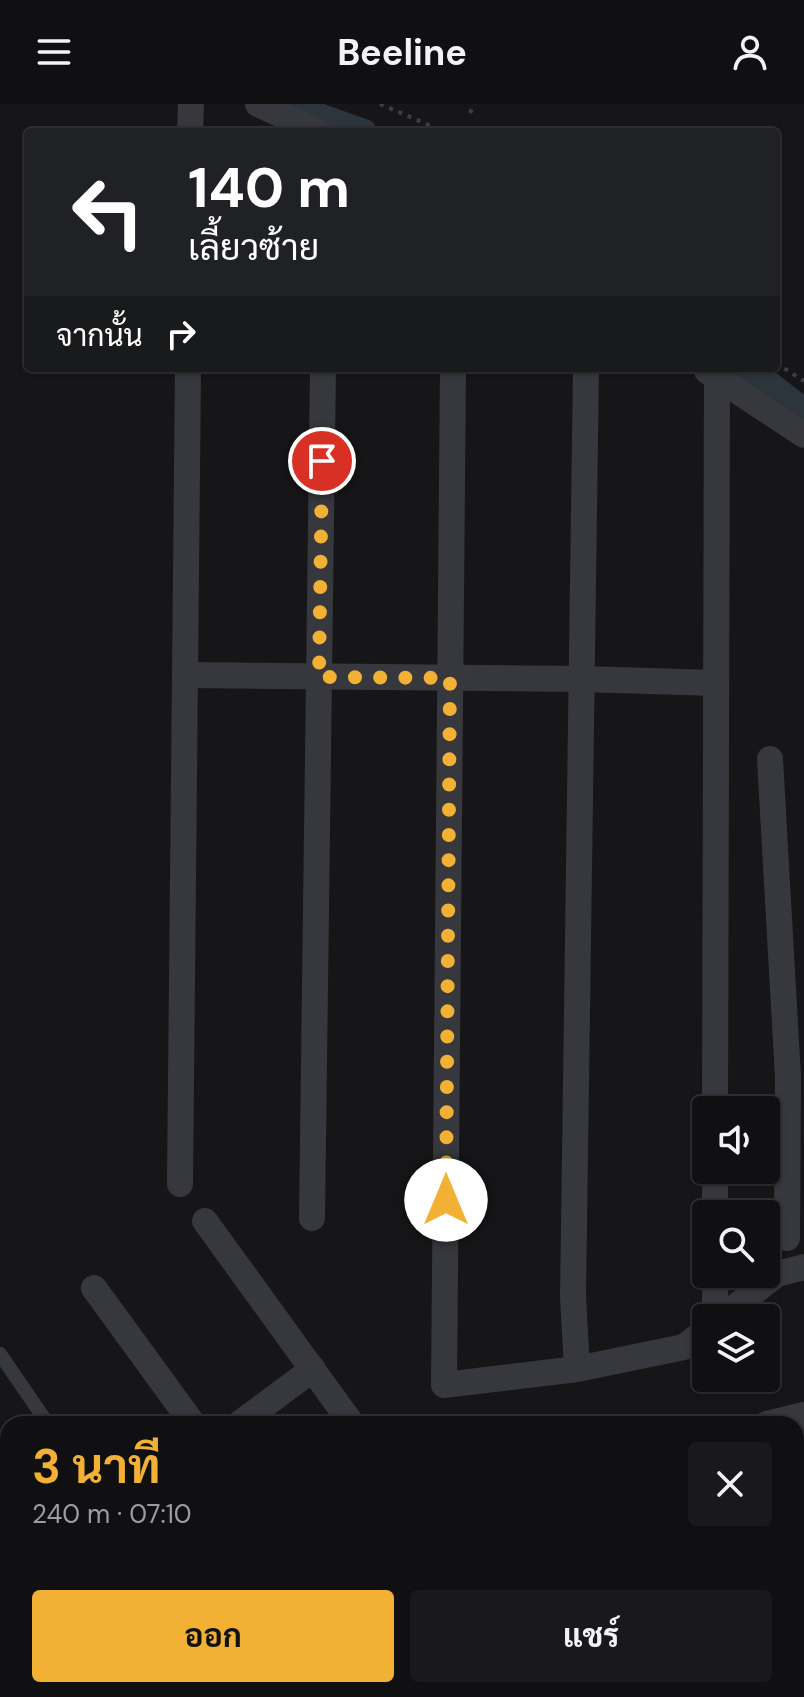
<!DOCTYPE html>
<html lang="th">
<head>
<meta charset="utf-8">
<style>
  body { margin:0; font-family:"DM Sans",Sarabun,sans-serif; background:#19191b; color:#f1f3f6; height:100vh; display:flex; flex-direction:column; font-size:30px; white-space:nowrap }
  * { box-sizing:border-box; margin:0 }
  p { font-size:26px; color:#9c9d9f }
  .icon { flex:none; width:44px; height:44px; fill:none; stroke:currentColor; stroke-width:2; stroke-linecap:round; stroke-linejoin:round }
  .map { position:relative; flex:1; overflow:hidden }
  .drawer { position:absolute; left:0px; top:1312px; width:804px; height:282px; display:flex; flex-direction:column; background:#101012; border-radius:24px 24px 0 0; box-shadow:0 2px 6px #0004,0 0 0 2px #303032 }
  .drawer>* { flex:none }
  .hud { position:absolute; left:24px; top:24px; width:756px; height:244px; border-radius:8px; box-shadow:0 2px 6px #0004,0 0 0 2px #303032; background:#202124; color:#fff; overflow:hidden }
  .buttons { position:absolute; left:692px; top:992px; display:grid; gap:16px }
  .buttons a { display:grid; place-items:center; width:88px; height:88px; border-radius:8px; background:#101012; box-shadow:0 2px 6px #0004,0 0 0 2px #303032; font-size:40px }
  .pin { position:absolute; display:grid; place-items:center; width:68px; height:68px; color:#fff; margin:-34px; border:4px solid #fff; border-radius:50%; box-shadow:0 2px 8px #0007 }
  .me { position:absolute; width:88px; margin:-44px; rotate:0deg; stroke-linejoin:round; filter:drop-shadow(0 0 6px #0008) }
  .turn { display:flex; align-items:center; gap:28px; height:168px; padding:0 32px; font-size:36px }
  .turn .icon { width:104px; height:104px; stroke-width:2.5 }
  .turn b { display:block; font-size:56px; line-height:68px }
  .then { display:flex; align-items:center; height:76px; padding:0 32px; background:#0003; gap:16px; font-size:30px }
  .round { display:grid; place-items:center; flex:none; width:84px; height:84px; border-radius:8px; background:#19191b }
  .overview { display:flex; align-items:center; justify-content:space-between; height:136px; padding:0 32px }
  h1 { font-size:48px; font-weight:700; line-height:60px; color:#f2b134 }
  .primary-button { display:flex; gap:16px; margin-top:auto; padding:16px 32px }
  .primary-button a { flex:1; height:92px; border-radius:8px; background:#f2b134; color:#111; font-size:32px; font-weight:700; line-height:92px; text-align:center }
  .primary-button a+a { background:#19191b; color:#f1f3f6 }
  header { display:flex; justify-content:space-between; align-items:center; height:104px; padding:0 32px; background:#101012; font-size:36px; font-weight:700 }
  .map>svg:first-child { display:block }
</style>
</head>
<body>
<header><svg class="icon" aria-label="menu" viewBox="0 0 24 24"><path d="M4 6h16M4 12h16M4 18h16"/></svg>Beeline<svg class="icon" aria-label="person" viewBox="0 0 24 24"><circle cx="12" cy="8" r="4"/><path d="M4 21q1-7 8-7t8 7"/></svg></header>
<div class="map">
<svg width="804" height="1593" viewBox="0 0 804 1593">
  <rect width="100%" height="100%" fill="#161618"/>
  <polygon fill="#1c231d" points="0,1509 8,1519 8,1586 63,1586 69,1593 0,1593"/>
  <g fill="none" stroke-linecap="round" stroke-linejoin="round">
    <g stroke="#2c353c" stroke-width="26">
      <polyline points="285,0 364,28"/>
      <polyline points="748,264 804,307"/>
    </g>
    <g stroke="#3d3f44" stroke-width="4" stroke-dasharray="4 6" stroke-linecap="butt">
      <polyline points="380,0 445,28"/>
      <polyline points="470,9 475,0"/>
      <polyline points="776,259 804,277"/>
    </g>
    <g stroke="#37383d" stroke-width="14">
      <polyline points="0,1250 48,1320"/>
      <polyline points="0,1476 8,1488"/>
      <polyline points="92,1586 96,1593"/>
      <polyline points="227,1586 231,1593"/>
    </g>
    <g stroke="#37383d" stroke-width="26">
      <polyline points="258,0 318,28"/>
      <polyline points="190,28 191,0"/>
      <polyline points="453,264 444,1281 577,1265"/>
      <polyline points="586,264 573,1193 577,1265 684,1243 706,1226"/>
      <polyline points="707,267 804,331"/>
      <polyline points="185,571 582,575 716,579"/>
      <polyline points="770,655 788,973 787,1134"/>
      <polyline points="715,1006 717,273"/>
      <polyline points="180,1080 188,264"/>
      <polyline points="715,1110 715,1066"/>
      <polyline points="312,1114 323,264"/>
      <polyline points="205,1117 352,1320"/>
      <polyline points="94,1184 193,1320"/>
      <polyline points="715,1214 715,1170"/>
      <polyline points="721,1214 777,1170 804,1163"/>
      <polyline points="239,1320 313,1265"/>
      <polyline points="767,1320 804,1311"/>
      <polyline points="796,1464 804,1462"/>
      <polyline points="387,1586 392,1593"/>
      <polyline points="545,1586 550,1593"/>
      <polyline points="707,1586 709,1593"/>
    </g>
  </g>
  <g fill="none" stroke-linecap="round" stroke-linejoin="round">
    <polyline stroke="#f2b134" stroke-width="14" stroke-dasharray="0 25.2" points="322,357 319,573 450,574 446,1096"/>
  </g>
</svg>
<div class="buttons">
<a><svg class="icon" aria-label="sound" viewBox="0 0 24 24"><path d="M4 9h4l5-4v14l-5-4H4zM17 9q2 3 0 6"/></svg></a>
<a><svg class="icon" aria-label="search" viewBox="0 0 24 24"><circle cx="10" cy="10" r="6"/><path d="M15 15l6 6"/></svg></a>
<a><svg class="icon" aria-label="layers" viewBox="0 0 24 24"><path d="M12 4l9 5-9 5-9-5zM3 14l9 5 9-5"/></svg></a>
</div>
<div class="pin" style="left:322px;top:357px;background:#d93025"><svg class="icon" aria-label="arrive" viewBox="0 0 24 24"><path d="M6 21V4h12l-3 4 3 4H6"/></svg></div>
<svg class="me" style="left:446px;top:1096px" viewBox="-20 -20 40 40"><circle r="19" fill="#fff"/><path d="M0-13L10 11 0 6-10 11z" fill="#f2b134"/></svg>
<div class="hud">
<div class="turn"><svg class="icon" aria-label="left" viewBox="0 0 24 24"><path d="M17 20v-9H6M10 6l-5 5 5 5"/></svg><div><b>140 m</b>เลี้ยวซ้าย</div></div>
<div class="then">จากนั้น<svg class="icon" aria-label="right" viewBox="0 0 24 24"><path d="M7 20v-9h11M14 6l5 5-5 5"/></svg></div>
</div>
<section class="drawer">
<div class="overview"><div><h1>3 นาที</h1><p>240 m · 07:10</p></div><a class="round"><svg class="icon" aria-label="close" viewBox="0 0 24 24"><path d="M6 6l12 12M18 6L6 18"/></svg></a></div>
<div class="primary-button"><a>ออก</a><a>แชร์</a></div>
</section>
</div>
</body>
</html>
